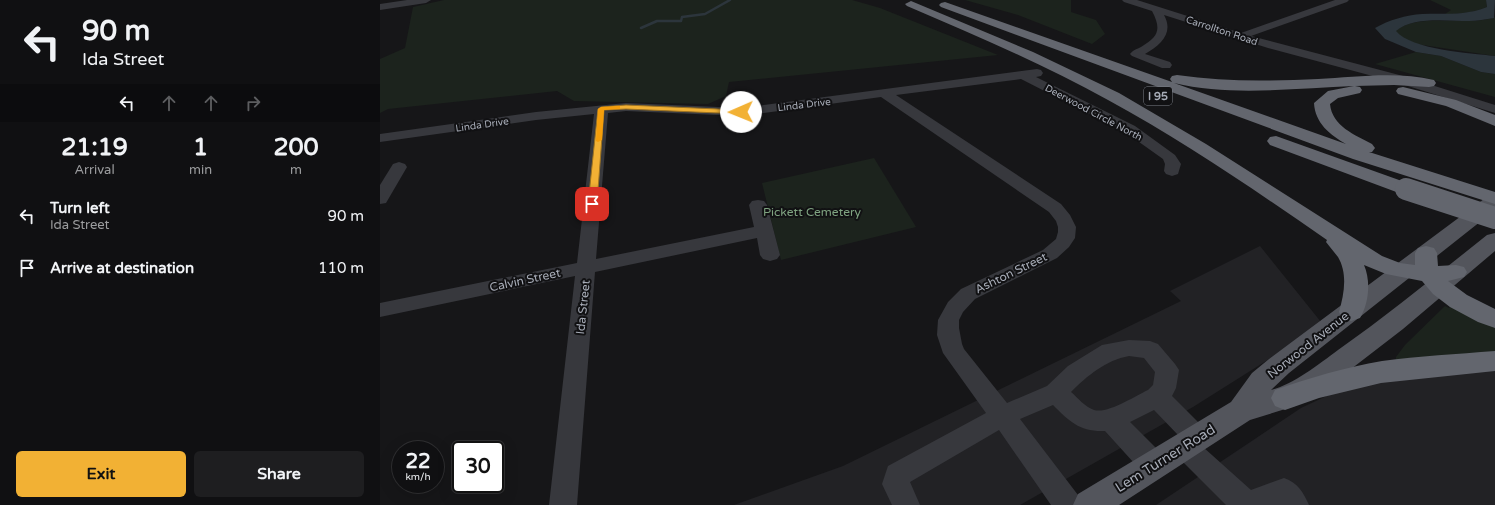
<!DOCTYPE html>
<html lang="en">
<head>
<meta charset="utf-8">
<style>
  body { margin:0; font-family:"Varela Round",sans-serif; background:#1e1e20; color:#f1f3f6; height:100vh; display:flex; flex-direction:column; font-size:15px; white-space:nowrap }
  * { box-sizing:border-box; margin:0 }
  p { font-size:13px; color:#9c9d9f }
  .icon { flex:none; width:22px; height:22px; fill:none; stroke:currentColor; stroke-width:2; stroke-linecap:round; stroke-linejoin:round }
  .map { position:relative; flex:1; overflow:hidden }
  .side { display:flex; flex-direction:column; background:#101012; width:380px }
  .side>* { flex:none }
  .hud { background:#101012; color:#f1f3f6; overflow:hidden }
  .speed { position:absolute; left:12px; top:441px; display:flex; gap:8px; font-size:20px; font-weight:700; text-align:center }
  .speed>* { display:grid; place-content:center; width:52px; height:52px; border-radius:50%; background:#101012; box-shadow:0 4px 16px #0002,0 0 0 1px #303032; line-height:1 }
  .speed small { font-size:10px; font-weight:400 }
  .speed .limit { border:2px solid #111; border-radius:6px; background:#fff; color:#111 }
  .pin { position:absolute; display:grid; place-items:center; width:34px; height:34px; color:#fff; margin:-17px; border-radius:8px; box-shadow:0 2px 6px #0006 }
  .me { position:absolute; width:44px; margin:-22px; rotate:269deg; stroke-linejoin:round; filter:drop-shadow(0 0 3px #0008) }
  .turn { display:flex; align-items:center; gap:14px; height:84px; padding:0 16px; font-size:18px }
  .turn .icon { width:52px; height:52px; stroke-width:2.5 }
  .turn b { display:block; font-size:28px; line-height:34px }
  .lanes { display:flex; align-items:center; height:38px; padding:0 16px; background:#0003; justify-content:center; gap:20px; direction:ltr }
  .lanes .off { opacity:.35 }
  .eta { display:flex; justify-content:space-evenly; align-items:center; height:68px; text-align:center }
  .eta b { font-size:24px; font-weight:700; line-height:28px }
  .action { display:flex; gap:8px; margin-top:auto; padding:8px 16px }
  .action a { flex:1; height:46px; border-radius:6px; background:#f2b134; color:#111; font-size:16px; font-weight:700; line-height:46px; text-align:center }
  .action a+a { background:#1e1e20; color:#f1f3f6 }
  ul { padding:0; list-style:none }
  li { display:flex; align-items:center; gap:12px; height:52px; padding:0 16px }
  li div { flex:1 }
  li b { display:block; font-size:15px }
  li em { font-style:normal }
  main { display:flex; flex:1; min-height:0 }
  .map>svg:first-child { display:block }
</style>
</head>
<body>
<main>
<section class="side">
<div class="hud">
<div class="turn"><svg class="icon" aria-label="left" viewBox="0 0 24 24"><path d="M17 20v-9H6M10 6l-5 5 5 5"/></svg><div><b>90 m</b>Ida Street</div></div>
<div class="lanes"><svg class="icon" aria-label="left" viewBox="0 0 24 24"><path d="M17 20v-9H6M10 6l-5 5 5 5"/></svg><svg class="icon off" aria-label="ahead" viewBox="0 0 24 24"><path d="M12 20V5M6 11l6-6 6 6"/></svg><svg class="icon off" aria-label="ahead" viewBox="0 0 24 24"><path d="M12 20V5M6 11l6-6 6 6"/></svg><svg class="icon off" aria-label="right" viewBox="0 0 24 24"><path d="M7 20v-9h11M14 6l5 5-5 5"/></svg></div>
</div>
<div class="eta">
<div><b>21:19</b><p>Arrival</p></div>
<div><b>1</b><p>min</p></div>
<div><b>200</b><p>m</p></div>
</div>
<ul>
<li><svg class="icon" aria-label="left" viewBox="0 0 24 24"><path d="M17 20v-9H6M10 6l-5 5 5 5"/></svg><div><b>Turn left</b><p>Ida Street</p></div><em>90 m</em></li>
<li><svg class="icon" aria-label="arrive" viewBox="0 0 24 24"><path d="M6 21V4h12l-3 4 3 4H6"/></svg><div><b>Arrive at destination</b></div><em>110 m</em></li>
</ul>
<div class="action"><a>Exit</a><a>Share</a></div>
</section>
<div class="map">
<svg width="1115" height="505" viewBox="0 0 1115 505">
  <rect width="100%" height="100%" fill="#161618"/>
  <g fill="#222225">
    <polygon points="880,246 941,322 886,361 813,407 640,505 354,505 463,466 801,301 790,291"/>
    <polygon points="1115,369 1115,505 776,505 921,408 953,393 1018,376"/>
  </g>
  <g fill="#1c231d">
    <polygon points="64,0 472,0 500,8 618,55 349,82 346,96 328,104 194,101 177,91 8,109 0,113 0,59 25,48 33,7"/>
    <polygon points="585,0 691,0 691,12 716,20 725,34 712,44 638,15"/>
    <path d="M1050,0H1106L1107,7C1093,13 1080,14 1065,14L1071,10Z"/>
    <path d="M1115,17V56L1036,44L1021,37L1015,31C1042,11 1085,28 1115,17Z"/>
    <polygon points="1036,52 1061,56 1101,72 1115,74 1115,97 995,64"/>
    <polygon points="494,158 536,227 401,260 382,183"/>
    <polygon points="1068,303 1115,326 1115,356 1016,360 1016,357 1025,345 1065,306 1069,308 1070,307 1067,305"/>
  </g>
  <path fill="#2c353c" d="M1106,0H1115L1114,18C1106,19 1097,21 1089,21C1067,21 1033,16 1016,31C1032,50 1089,53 1115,56V74L1101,72L1061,56L1036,52L1005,39L995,28C1009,20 1026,15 1042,14C1065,13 1085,16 1107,7Z"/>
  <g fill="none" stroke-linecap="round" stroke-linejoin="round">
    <polyline stroke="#2c353c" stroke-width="2.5" points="261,28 277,21 301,21 302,17 325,14 350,0"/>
    <g fill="#37383d" fill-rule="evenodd">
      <polygon points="27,0 51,0 46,3 0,10 0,4"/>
      <path d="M742,0H757L861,33L955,0H969L967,2L871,36L1023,76L1115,105V113L1015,82L888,48L784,15C794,33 781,45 765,54L790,62L792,65L790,68H782L752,56L750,54C753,50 757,49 761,47C778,37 782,30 772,11L744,2Z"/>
      <path d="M657,69L661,70L663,73L661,76L656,77L755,126L795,155L801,164L798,174L792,176L786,174L784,171L785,164L783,159L745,132L641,79L516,95L681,204L690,215L696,227L695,238L689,247L677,258L595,299L583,312L579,320V328L582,344L584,349L627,403L667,386L688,366L722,345L749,340L770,341L778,344L795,364L799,370L796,388L792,396L826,430L830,438L826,446L823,447L871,490L904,478C918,483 923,492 929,505H846L795,454L791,446L795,438L799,436L774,410L750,422L784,456L788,465L784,474L774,477L764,474L725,431C700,432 690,422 673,405L640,419L698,495L702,505H671L619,430L530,482L540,505H512L502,484L508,466L606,413L563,353L557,335L558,320L568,302L581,289L663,250L676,239L678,232V227L676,221L669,212L501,97L361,116L246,111L228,113L216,259L374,227L369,205L372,201L378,200L384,201L387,205L400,255L397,259L390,261L383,259L380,255L377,238L215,272L197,505H169L195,276L0,317V303L197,263L214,114L156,120L0,142V134L156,112L246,103L361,108ZM749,356L764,358L775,372L773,385L768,390C755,396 728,414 714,410C705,407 698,398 691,392C707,376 726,360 749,356Z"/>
      <polygon points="19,162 25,164 27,167 6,203 0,204 0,185 13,164"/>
    </g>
    <path fill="#53555c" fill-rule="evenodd" d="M1115,194V210L909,373L891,390C914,384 939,364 958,350C1009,314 1058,274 1107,235L1115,233V251L1023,329L949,386L915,406L870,420L739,505H693L698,494L851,402L872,373L889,359L1108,196Z"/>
    <g fill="#63666e" fill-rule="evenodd">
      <path d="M531,1L653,52L739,93L826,144L1002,256L1020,263L1035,265V253L1038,248L1046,246L1054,248L1057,253L1058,266L1076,265L1084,267L1087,272L1084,277L1068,281L1087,295L1115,309V328L1098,322L1070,307L1053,294L1042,281L1006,274L984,265C991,281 989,303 980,318L971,321L962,318L959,312C964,294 968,274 958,257C954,252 950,247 946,242L947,240C876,191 804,141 728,100C663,64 595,35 527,6L525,4Z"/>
      <path d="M565,2L792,82L790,79L792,76L797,75C844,82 890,81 938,79C975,77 1017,71 1054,80L1056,83L1054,86L1049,87L1014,85L975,86L980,87L982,90L980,93L958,98L950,104C952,126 975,135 992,144L995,148L992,152H989L1115,192V204L973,159L561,7L559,5L561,3ZM794,83C852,97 915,88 974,86L948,91L934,103C935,123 950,135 966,144Z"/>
      <polygon points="1023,87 1076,100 1115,115 1115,126 1066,106 1018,94 1016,91 1018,88"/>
      <polygon points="896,136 1033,185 1036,189 1033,193 1026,195 1019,193 890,145 887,141 890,137"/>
      <path d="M1115,351V371L1001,383L939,398L905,410L895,406L891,398L895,390C929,378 966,367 1002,361C1039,356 1077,354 1115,351Z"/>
    </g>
    <polyline stroke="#63666e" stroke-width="22" points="1026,189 1115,218"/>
  </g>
  <polygon fill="#f2b134" stroke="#9d7322" points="246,105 361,110 364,112 361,114 246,109 224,110 217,204 212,206 210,206 208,204 218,109 221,107"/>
  <polygon fill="#f59e0b" points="238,106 240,106 240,109 224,110 222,140 218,142 216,141 218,109 221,107"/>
  <g text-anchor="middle" stroke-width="4" stroke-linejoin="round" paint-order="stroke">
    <g font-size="10" fill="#a8adb8" stroke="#111113">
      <text transform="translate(842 30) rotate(18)" y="4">Carrollton Road</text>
      <text transform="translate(424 104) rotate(-7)" y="4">Linda Drive</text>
      <text transform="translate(714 112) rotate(28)" y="4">Deerwood Circle North</text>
      <text transform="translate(102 124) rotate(-8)" y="4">Linda Drive</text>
    </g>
    <rect fill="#111113" stroke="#7b7e86" stroke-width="1" x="764" y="87" width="28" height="18" rx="3"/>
    <g font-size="11" font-weight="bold" fill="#a8adb8">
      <text x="778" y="100">I 95</text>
    </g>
    <g font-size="12" fill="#7fa381" stroke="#111113">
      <text x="432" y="216">Pickett Cemetery</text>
    </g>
    <g font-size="12" fill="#a8adb8" stroke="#111113">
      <text transform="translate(631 273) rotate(-26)" y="4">Ashton Street</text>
      <text transform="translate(145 280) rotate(-12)" y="4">Calvin Street</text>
      <text transform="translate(203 307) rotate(-84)" y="4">Ida Street</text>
      <text transform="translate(928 345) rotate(-38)" y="4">Norwood Avenue</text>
    </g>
    <g font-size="14" fill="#a8adb8" stroke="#111113">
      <text transform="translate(785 458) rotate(-32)" y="5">Lem Turner Road</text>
    </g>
  </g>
</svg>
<div class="speed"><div>22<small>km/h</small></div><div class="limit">30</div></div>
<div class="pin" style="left:212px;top:204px;background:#d93025"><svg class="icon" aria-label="arrive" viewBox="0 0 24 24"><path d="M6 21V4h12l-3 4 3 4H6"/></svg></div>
<svg class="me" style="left:361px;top:112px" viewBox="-20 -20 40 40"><circle r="19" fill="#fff"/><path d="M0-13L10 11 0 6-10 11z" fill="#f2b134"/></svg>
</div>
</main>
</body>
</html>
